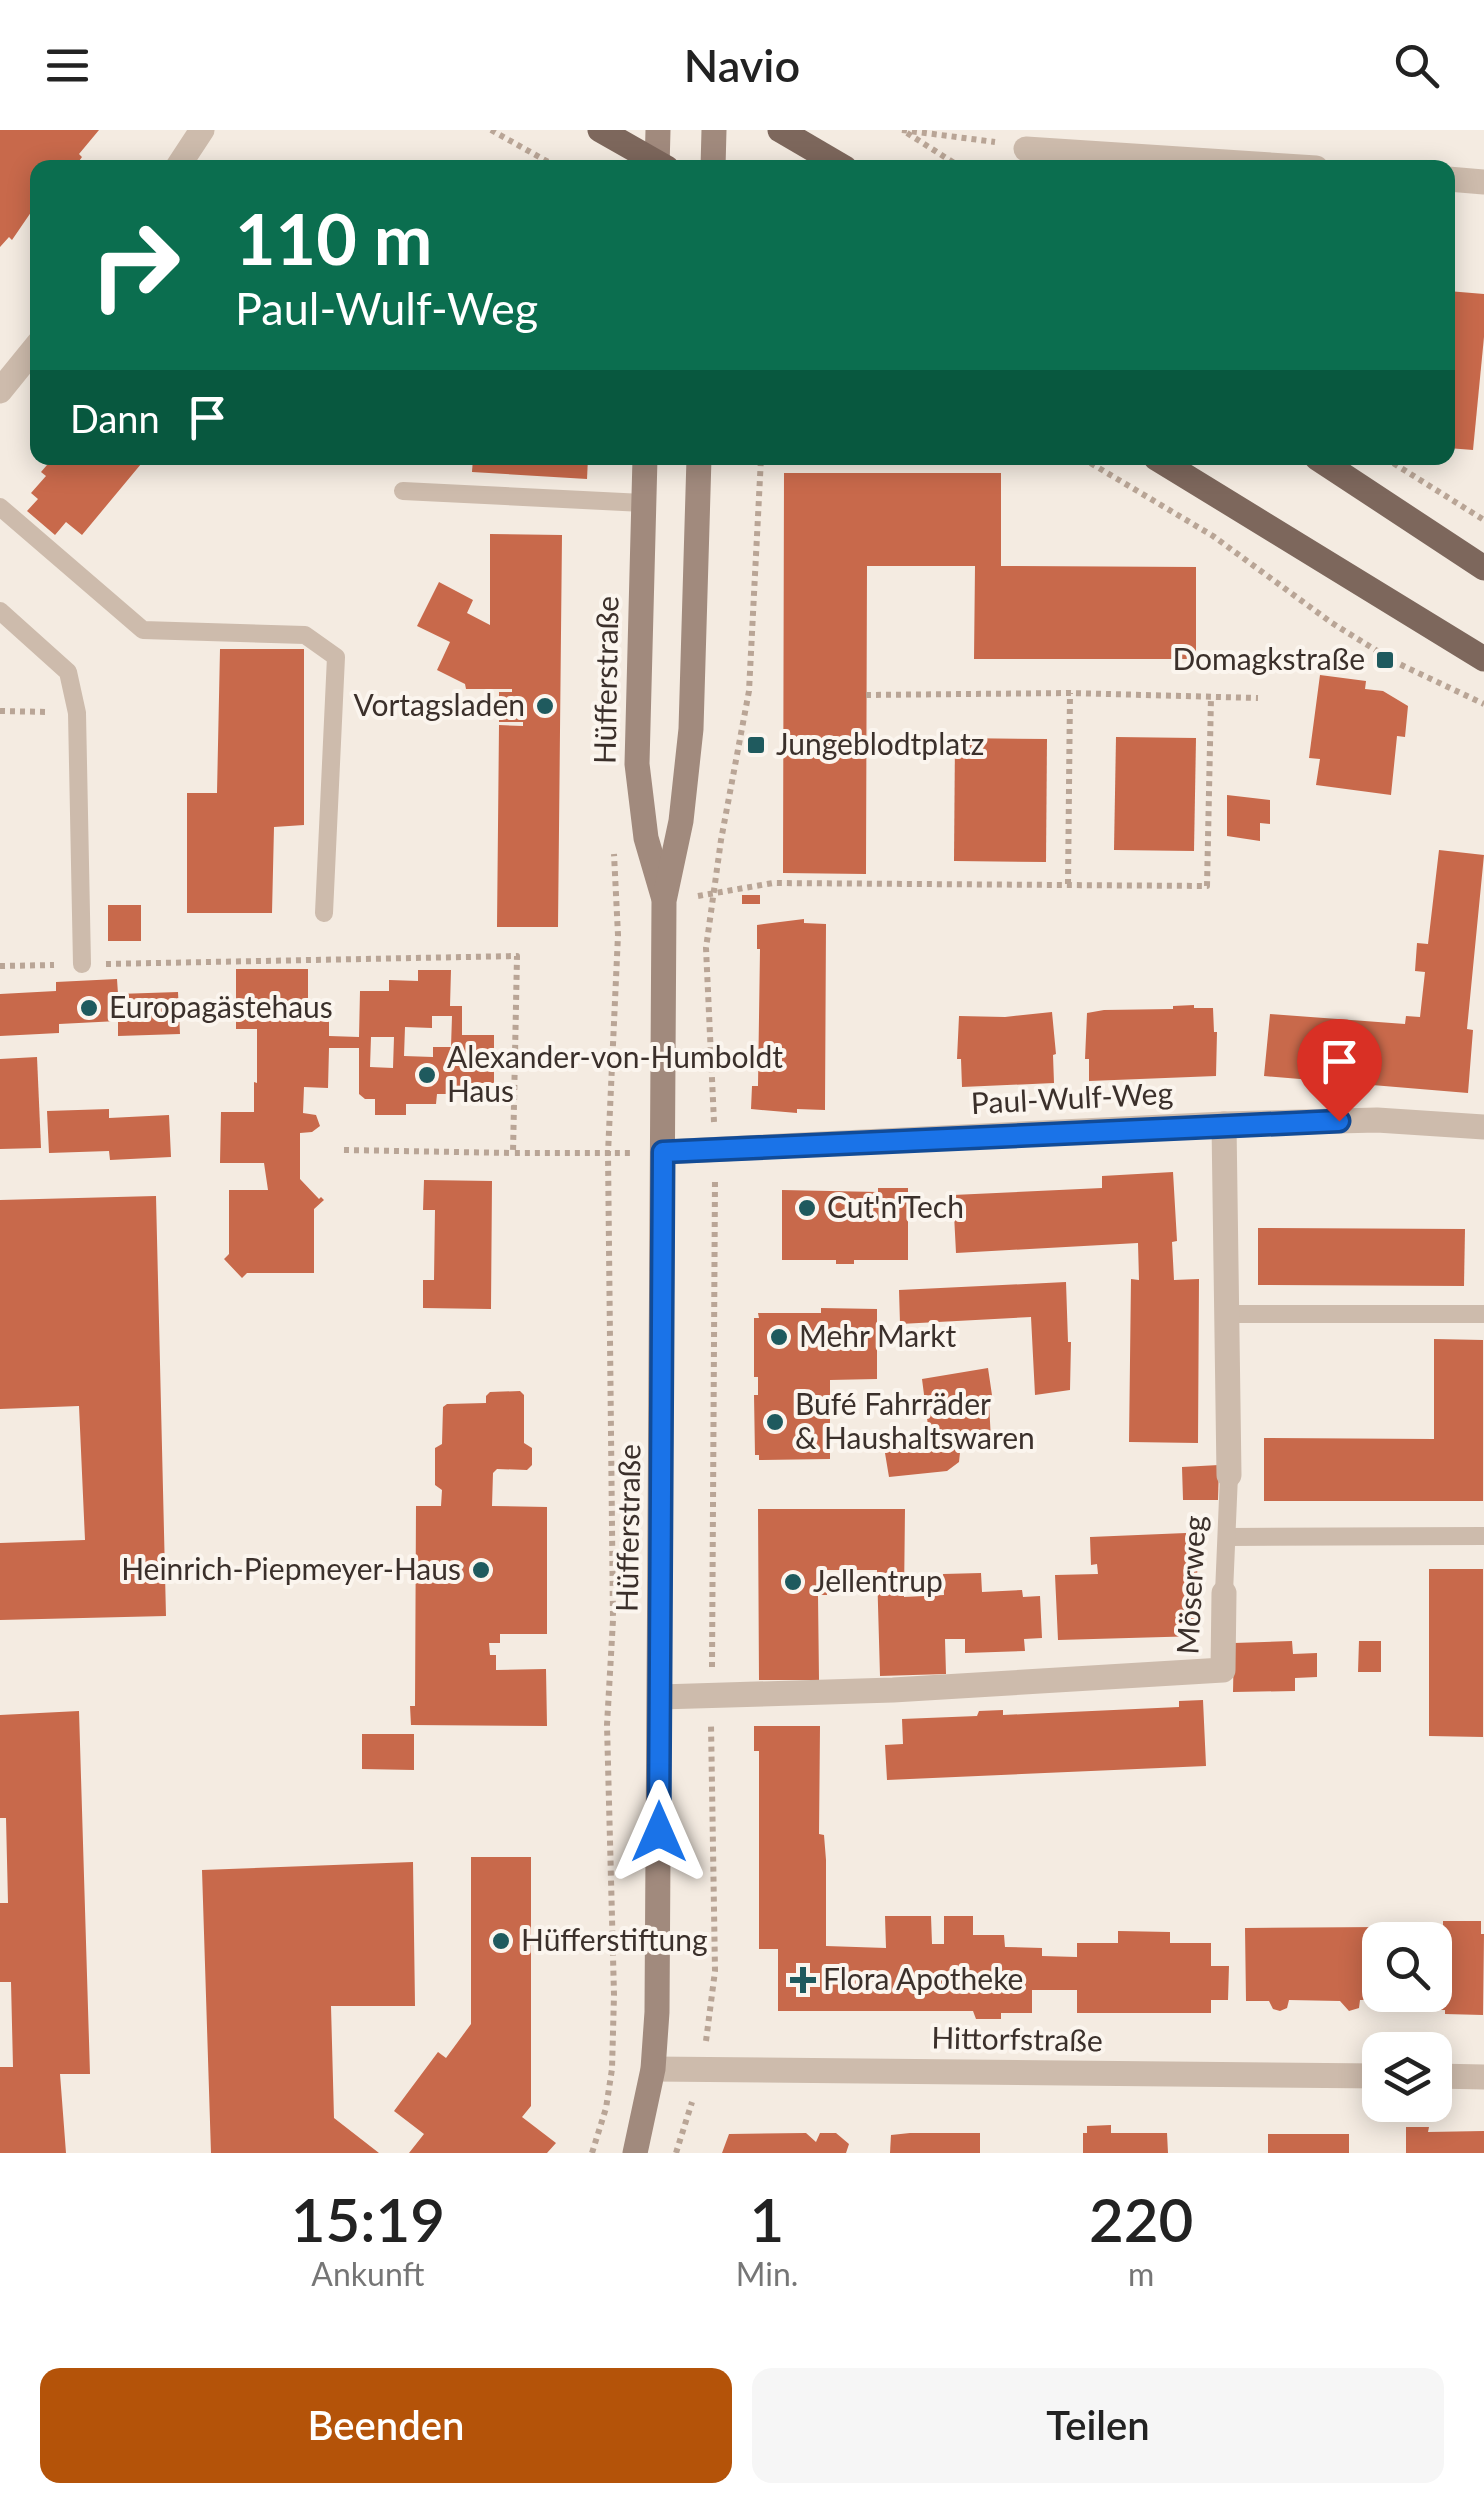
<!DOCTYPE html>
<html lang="de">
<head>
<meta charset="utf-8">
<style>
  body { margin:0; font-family:Lato,sans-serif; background:#f6f6f6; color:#222; height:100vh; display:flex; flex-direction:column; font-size:38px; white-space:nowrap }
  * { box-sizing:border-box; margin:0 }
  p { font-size:32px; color:#767676 }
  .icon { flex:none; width:55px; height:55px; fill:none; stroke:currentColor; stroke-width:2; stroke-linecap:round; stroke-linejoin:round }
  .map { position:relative; height:2023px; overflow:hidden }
  .details { display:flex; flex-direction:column; background:#fff; flex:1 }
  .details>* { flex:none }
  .guide { position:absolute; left:30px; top:30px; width:1425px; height:305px; border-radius:20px; box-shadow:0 5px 25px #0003; background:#0b6e4f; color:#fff; overflow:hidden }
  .tools { position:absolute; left:1362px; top:1792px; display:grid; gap:20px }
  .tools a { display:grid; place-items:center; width:90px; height:90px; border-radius:20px; background:#fff; box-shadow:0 5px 25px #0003; font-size:50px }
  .pin { position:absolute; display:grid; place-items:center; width:85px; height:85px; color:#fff; margin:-102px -42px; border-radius:50% 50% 50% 0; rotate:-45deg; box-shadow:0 0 10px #0007 }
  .pin .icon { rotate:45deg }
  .me { position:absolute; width:110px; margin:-55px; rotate:0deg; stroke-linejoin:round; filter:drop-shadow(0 0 8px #0008) }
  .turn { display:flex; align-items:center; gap:35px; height:210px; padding:0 40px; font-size:45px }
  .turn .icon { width:130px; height:130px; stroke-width:2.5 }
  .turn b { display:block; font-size:70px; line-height:85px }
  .then { display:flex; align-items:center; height:95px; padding:0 40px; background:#0003; gap:20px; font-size:38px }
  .eta { display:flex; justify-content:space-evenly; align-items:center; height:170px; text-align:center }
  .eta b { font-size:60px; font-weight:600; line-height:70px }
  .button { display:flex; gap:20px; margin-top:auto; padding:20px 40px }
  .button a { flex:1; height:115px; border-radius:20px; background:#b45309; color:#fff; font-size:40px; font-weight:600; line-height:115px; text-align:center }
  .button a+a { background:#f6f6f6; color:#222 }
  header { display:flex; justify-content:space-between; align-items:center; height:130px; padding:0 40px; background:#fff; font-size:45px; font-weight:600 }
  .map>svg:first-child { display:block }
</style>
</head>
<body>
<header><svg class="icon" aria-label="menu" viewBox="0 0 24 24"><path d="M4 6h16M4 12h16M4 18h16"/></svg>Navio<svg class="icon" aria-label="search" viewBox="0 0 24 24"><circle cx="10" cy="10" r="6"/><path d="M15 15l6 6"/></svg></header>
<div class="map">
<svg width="1484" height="2023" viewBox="0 0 1484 2023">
  <rect width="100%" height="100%" fill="#f4ebe1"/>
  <g fill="#c8694b" fill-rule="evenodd">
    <polygon points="0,0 99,0 79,24 82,27 74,38 38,38 38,72 12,110 9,107 0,117"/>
    <polygon points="1448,161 1484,164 1484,207 1473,320 1448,318"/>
    <polygon points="53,328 146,328 82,405 66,392 55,405 27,381 38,369 31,363 46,346 41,342"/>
    <polygon points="473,328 588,328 587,349 472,342"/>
    <polygon points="784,343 1001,343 1001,436 1196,437 1196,529 974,529 975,436 867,436 866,744 783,743"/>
    <polygon points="490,404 562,405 558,797 497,797 499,595 523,596 523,592 499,592 499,562 512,562 512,559 466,559 465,554 437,540 450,512 417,496 439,452 473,470 467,483 490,495"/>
    <polygon points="220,519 304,519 304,695 274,697 272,783 187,783 187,663 217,663"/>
    <polygon points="1320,545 1366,551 1365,559 1383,561 1408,576 1405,607 1397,606 1391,665 1316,655 1320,629 1309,628"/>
    <polygon points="1116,607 1196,608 1194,721 1114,720"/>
    <polygon points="955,608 1047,609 1046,732 954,731"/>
    <polygon points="1227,665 1270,670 1270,694 1260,693 1260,711 1227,706"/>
    <polygon points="1439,720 1484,725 1467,899 1473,900 1468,963 1264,946 1270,884 1405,894 1406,886 1420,887 1425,842 1415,841 1417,813 1428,814"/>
    <rect x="742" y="765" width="18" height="9"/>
    <rect x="108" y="775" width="33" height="36"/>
    <polygon points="804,789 804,793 826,794 825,980 797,979 797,983 751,979 752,956 758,956 760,819 757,819 757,795"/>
    <path d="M236,839H308V885H329V906L359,907L360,861H389V850L418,851V840H451L450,876H462V905H494V953H465V964H437L436,974H406V985H375V969H365L359,964V918H329L328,958L304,957L303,983L316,985L320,996L312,1002L300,1003V1049L319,1069L321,1067L324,1070L314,1079V1143H247L242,1148L224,1129L229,1124V1060H268L264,1033H220L221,982H254V952L257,953V899H236ZM432,886H452L451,917H433V927L404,926L405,897L432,898ZM371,907H394L393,938L370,937Z"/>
    <polygon points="117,849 118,864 178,862 180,904 118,906 118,891 59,894 59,903 0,906 0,864 56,861 56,852"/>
    <polygon points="1194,875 1194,878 1213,878 1214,902 1217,902 1216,946 1089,951 1089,929 1085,929 1087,883 1104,880 1173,879 1173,876"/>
    <polygon points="1052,882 1056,924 1053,925 1054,953 962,957 961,929 957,929 959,886 1005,887"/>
    <polygon points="37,927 41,1018 0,1019 0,929"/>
    <polygon points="109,979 109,988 169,985 171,1027 110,1030 109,1021 49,1023 47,981"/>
    <polygon points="1173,1042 1177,1111 1172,1112 1174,1150 1199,1149 1198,1313 1129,1312 1131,1149 1139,1150 1138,1113 956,1123 953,1065 1102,1058 1102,1046"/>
    <polygon points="424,1050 492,1051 491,1179 423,1178 423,1150 434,1150 435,1080 423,1080"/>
    <polygon points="878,1058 908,1058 908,1130 854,1130 854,1134 836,1134 836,1130 782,1130 782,1060 878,1062"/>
    <polygon points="156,1066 166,1486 0,1490 0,1413 85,1410 79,1276 0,1279 0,1070"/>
    <polygon points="1258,1098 1465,1099 1464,1156 1258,1155"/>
    <polygon points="1066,1152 1068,1212 1071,1212 1070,1260 1035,1265 1031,1187 900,1194 899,1160"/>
    <polygon points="821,1178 877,1179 877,1249 830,1250 830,1329 759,1330 759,1325 755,1325 754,1265 758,1265 758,1247 754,1247 754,1188 759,1188 758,1183 821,1183"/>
    <polygon points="1434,1209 1483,1210 1483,1371 1264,1371 1264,1308 1434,1309"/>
    <polygon points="988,1238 993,1272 989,1272 991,1311 961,1313 959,1332 947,1341 889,1347 884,1317 930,1311 922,1249"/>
    <polygon points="520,1261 524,1265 524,1313 532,1318 532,1335 527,1340 497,1339 493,1343 492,1376 547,1377 547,1504 500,1504 500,1513 489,1513 490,1525 496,1525 496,1540 546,1539 547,1596 411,1595 410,1576 415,1576 416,1376 441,1376 442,1360 435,1355 435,1318 442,1314 443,1277 447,1274 486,1273 486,1266 490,1262"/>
    <polygon points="1219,1335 1218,1370 1183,1370 1182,1337"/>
    <polygon points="758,1379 905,1379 904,1467 944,1465 943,1444 981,1443 982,1462 1022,1460 1023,1467 1040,1466 1042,1508 1024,1509 1025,1521 965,1523 965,1509 945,1509 946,1544 880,1546 877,1440 827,1440 827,1465 818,1465 819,1550 759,1550"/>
    <polygon points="1186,1403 1187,1437 1197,1436 1200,1506 1058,1510 1055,1445 1098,1444 1097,1434 1091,1435 1090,1407"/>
    <polygon points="1429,1439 1483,1439 1483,1607 1429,1606"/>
    <polygon points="1292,1511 1293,1524 1317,1523 1317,1547 1295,1548 1295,1561 1233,1562 1234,1513"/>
    <polygon points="1359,1511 1381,1511 1381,1542 1358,1542"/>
    <polygon points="1203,1570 1206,1636 887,1650 885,1615 903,1614 902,1589 977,1586 979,1581 1003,1580 1003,1585 1179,1577 1179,1571"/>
    <polygon points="79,1581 90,1944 60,1944 66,2023 0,2023 0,1937 13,1937 11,1852 0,1852 0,1773 8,1773 6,1688 0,1688 0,1585"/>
    <polygon points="754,1596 820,1596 819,1704 824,1705 826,1730 826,1816 886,1818 885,1786 931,1786 932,1814 944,1814 944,1786 973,1786 973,1805 1004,1805 1005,1817 1042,1818 1042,1826 1077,1827 1077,1813 1118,1813 1118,1801 1170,1802 1170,1813 1211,1813 1211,1836 1229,1836 1228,1870 1211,1870 1211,1883 1077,1883 1077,1860 1032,1860 1032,1883 1001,1883 1001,1889 976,1889 973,1881 778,1881 778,1819 759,1819 759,1621 754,1621"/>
    <polygon points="362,1604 414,1604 414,1640 362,1639"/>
    <polygon points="471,1727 531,1727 531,1976 522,1987 556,2013 547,2023 409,2023 424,2004 394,1981 438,1922 446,1928 471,1894"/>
    <polygon points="413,1732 415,1876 331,1876 334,1988 379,2023 211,2023 202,1740"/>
    <polygon points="1443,1791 1481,1791 1481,1804 1484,1804 1483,1885 1445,1884 1445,1880 1418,1880 1418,1865 1435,1865 1435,1810 1418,1810 1418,1803 1443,1803"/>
    <polygon points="1383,1797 1380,1865 1383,1865 1383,1870 1360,1870 1359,1878 1349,1881 1340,1871 1289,1870 1287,1878 1280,1881 1273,1879 1269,1871 1246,1871 1245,1798"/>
    <polygon points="1111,1995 1111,2003 1167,2003 1168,2023 1083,2023 1083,2003 1087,2003 1087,1996"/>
    <polygon points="1406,1997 1429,1997 1428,2002 1484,2001 1484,2023 1406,2023"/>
    <polygon points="806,2003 816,2012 820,2003 836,2003 849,2014 846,2023 722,2023 729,2004"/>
    <polygon points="910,2003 980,2003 980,2023 890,2023 891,2005"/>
    <rect x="1268" y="2004" width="81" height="19"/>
  </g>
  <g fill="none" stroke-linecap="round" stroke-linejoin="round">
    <g stroke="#b9a596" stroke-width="6" stroke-dasharray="5 5" stroke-linecap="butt">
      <polyline points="491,0 559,38"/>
      <polyline points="902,0 995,12"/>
      <polyline points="907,3 962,38"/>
      <polyline points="1082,328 1213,406 1332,493 1395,532 1484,574"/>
      <polyline points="1385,328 1484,390"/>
      <polyline points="866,565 1070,563 1258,568"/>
      <polyline points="0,581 49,582"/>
      <polyline points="1068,754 1070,563"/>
      <polyline points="698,766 773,753 1207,756 1211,567"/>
      <polyline points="106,834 517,826 513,1023 634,1023"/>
      <polyline points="0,836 54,835"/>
      <polyline points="714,992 706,818 721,710 749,561 761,328"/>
      <polyline points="344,1020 513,1023"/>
      <polyline points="712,1537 715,1049"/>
      <polyline points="706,1911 715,1841 711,1594"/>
      <polyline points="592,2023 606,1978 612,1939 614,1865 607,1595 613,1490 608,1023 618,805 614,724"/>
      <polyline points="676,2023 692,1972"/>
    </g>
    <g stroke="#cdbbac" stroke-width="18">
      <polyline points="403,361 643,373"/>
      <polyline points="0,377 143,500 305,505 336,527 324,783"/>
      <polyline points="0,481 68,542 77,583 82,834"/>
      <polyline points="1226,1184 1484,1184"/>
      <polyline points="1228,1407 1484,1406"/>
      <polyline points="1224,1463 1229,1345"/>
    </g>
    <g stroke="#cdbbac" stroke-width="25">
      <polyline points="1026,19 1316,38"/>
      <polyline points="177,38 202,0"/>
      <polyline points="1448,49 1484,52"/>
      <polyline points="0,261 38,214"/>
      <polyline points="1224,994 1229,1345"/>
      <polyline points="663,1022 1224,994 1377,990 1484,997"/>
      <polyline points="660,1567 893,1560 1223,1540 1224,1463"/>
      <polyline points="653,1939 1380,1946"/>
      <polyline points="1435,1946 1484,1947"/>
    </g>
    <g stroke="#a18a7d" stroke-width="25">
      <polyline points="657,38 658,0"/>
      <polyline points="713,38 714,0"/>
      <polyline points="645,328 637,634 646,708 663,766"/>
      <polyline points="635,2023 653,1939 657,1882 664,771 681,691 691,599 699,328"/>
    </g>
    <g stroke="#7d675c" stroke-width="25">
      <polyline points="600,0 667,38"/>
      <polyline points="780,0 845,38"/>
      <polyline points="1156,328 1484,529"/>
      <polyline points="1317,328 1484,438"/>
    </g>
  </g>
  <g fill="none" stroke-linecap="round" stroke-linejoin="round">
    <defs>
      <polyline id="route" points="659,1702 663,1022 1339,991"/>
    </defs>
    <use href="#route" stroke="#114b97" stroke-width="25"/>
    <use href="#route" stroke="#1a73e8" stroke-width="18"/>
  </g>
  <g fill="#1f5a5e" stroke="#fbf5ee" stroke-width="4">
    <rect x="1375" y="520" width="20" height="20" rx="5"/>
    <circle cx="545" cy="576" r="10"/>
    <rect x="746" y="605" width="20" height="20" rx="5"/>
    <circle cx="89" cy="878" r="10"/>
    <circle cx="427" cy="945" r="10"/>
    <circle cx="807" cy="1078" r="10"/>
    <circle cx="779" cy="1207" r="10"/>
    <circle cx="775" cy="1292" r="10"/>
    <circle cx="481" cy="1440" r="10"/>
    <circle cx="793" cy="1452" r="10"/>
    <circle cx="501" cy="1811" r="10"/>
    <path d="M798 1835h10v10h10v10h-10v10h-10v-10h-10v-10h10z"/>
  </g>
  <g text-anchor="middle" stroke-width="8" stroke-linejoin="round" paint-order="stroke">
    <g font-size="30" fill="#3b302b" stroke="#fbf5ee" text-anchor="start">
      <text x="1365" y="540" text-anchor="end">Domagkstraße</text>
      <text x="525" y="586" text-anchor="end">Vortagsladen</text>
      <text x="776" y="625">Jungeblodtplatz</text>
      <text x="109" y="888">Europagästehaus</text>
      <text x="447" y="938">Alexander-von-Humboldt<tspan x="447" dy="34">Haus</tspan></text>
      <text x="827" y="1088">Cut'n'Tech</text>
      <text x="799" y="1217">Mehr Markt</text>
      <text x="795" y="1285">Bufé Fahrräder<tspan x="795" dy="34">&amp; Haushaltswaren</tspan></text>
      <text x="461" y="1450" text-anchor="end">Heinrich-Piepmeyer-Haus</text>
      <text x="813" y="1462">Jellentrup</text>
      <text x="521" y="1821">Hüfferstiftung</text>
      <text x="823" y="1860">Flora Apotheke</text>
    </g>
    <g font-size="30" fill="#3b302b" stroke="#fbf5ee">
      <text transform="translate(607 550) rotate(-89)" y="10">Hüfferstraße</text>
      <text transform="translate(1072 969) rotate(-3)" y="10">Paul-Wulf-Weg</text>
      <text transform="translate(629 1398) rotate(-89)" y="10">Hüfferstraße</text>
      <text transform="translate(1192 1455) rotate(-87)" y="10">Möserweg</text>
      <text transform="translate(1017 1910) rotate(1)" y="10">Hittorfstraße</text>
    </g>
  </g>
</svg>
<div class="tools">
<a><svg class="icon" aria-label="search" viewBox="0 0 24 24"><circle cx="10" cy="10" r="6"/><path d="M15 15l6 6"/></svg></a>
<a><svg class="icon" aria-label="layers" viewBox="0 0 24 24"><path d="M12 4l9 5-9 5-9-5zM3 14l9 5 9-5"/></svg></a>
</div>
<div class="pin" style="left:1339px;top:991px;background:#d93025"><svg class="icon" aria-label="arrive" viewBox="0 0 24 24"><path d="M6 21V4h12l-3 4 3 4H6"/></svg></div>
<svg class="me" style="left:659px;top:1702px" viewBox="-20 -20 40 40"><path d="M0-17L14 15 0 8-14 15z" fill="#1a73e8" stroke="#fff" stroke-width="4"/></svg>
<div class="guide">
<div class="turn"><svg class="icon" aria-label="right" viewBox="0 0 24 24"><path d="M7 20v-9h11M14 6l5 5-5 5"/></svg><div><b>110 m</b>Paul-Wulf-Weg</div></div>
<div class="then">Dann<svg class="icon" aria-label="arrive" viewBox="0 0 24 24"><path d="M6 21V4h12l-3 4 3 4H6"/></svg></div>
</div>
</div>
<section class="details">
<div class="eta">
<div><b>15:19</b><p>Ankunft</p></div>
<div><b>1</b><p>Min.</p></div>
<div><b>220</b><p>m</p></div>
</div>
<div class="button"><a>Beenden</a><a>Teilen</a></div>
</section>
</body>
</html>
